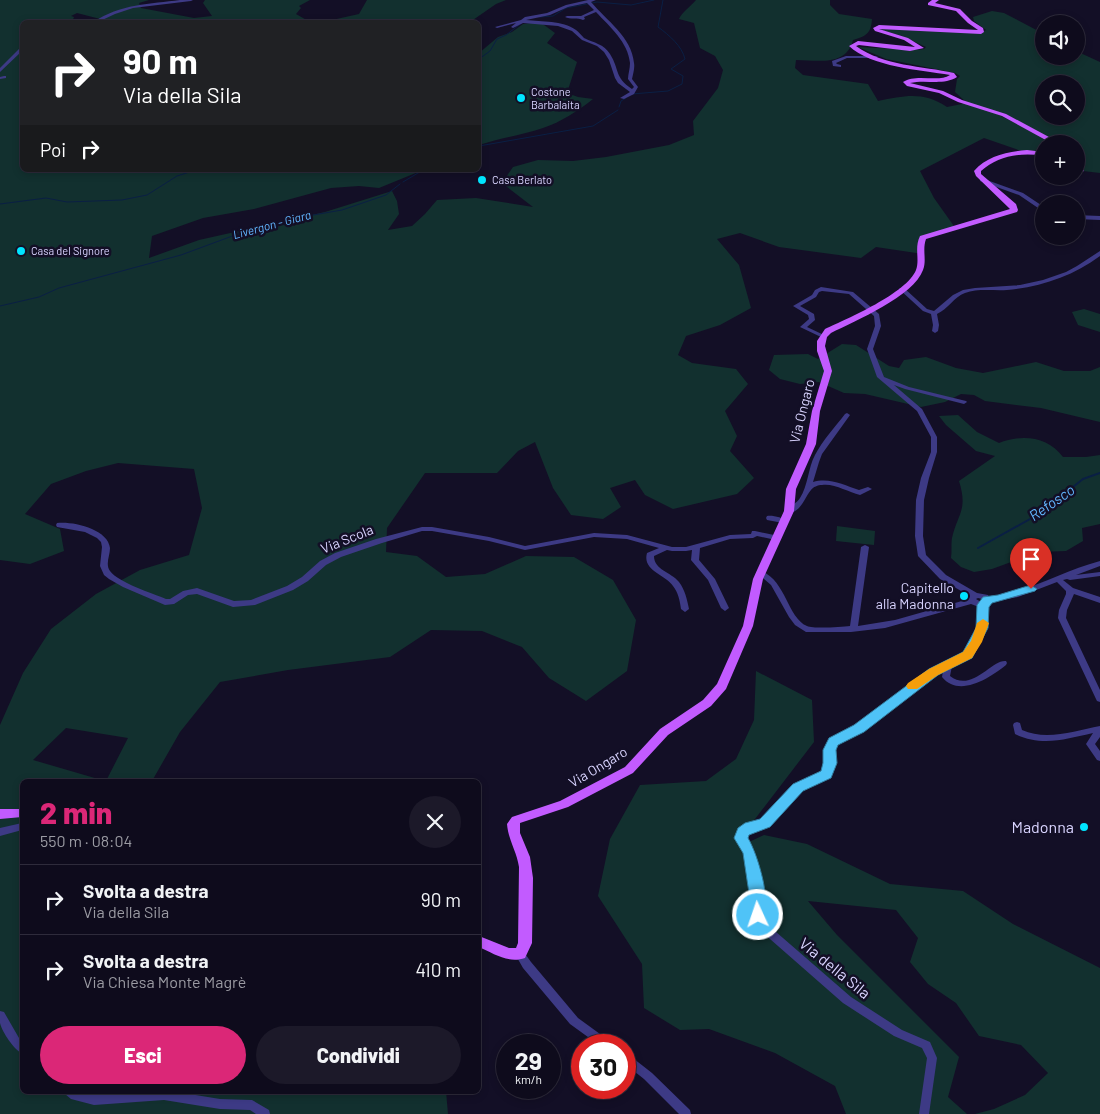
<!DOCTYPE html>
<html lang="it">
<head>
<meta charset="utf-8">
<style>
  body { margin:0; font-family:Barlow,sans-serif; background:#1c1929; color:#f1f3f6; height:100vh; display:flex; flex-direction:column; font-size:19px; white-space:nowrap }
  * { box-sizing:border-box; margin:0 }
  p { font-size:16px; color:#9b9ba3 }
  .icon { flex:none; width:28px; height:28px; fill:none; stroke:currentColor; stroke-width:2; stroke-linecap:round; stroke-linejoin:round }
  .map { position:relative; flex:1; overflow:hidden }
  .drawer { position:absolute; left:20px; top:779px; width:461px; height:315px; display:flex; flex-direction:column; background:#0e0b1c; border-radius:8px; box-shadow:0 2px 8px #0003,0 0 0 1px #2e2b3b }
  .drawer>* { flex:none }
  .top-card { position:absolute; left:20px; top:20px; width:461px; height:152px; border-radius:8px; box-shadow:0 2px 8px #0003,0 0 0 1px #2e2b3b; background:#202124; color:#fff; overflow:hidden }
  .buttons { position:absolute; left:1035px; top:15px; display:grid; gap:10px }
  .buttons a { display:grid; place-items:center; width:50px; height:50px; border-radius:50%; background:#0e0b1c; box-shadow:0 2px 8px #0003,0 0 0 1px #2e2b3b; font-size:25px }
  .speed { position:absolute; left:496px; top:1034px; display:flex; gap:10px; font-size:25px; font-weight:700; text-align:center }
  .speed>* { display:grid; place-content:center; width:65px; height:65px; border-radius:50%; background:#0e0b1c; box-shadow:0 2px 8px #0003,0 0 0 1px #2e2b3b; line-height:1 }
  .speed small { font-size:12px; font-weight:400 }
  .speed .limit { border:8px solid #d22; background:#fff; color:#111 }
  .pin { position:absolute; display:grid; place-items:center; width:42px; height:42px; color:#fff; margin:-51px -21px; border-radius:50% 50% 50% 0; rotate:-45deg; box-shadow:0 0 5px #0007 }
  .pin .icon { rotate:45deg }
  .me { position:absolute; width:55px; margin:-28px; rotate:357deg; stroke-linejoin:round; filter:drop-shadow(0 0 4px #0008) }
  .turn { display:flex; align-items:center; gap:18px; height:105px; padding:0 20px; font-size:22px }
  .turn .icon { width:65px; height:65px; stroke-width:2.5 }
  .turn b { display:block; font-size:35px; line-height:42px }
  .then { display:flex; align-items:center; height:48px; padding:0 20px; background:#0003; gap:10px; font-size:19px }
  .round { display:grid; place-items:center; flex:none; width:52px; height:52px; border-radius:26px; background:#1c1929 }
  .head { display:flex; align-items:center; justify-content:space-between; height:85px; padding:0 20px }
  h1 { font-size:30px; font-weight:800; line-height:38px; color:#db2777 }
  .button { display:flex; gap:10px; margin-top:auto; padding:10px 20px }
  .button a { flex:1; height:58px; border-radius:30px; background:#db2777; color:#fff; font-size:20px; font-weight:800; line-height:58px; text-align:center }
  .button a+a { background:#1c1929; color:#f1f3f6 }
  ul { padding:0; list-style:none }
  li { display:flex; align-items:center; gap:15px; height:70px; padding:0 20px; border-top:1px solid #2e2b3b }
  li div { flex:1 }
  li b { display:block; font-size:19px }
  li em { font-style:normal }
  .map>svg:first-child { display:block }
</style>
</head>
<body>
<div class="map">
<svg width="1100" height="1114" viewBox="0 0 1100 1114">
  <rect width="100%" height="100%" fill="#130f26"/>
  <g fill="#12302f" fill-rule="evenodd">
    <path d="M0,0H149L139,3L141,8L194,18L212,16L203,3L205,0H310L299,6L301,8L296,14L310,22H100L104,20L77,13L71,16L74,17L72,22H22V170H423L379,188L359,186L331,188L254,209L203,218L152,236L149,258L199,240L325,212L392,191L397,201L399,214L388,230L412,226L425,214L437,200L476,198L533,207L502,183L513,167L538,160L573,161L606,157L669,145L694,135L693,121L718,88L723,70L715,56L700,48L694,23L679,19C681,13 692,5 696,0H830V5L839,14L872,19C871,33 867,36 853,40C846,67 818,60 796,60L795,68L803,75L868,84L878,101C905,96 922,91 947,107L967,103L955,92L957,79L960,76L955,73L886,59L858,47L917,50L924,49L926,47L902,36L881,30L882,28L980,33L986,30L974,21L973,17L992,11L1004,13L1044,34V56H1076V51L1100,62V173L1083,171L1085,158L1076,153V144H1061L1007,115L985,108L1057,144H1044V154L1027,153L984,138L920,171L934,198L956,229L931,236L924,240L923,254L876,247L861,258L779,247L740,233L717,239L739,265L751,308L720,325L686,336L678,355L692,363L736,369L748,384L725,411L737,436L730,451L754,478L737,494L673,509L645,495L635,480L610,488L621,507L603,519L571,515L553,488L535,442L518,451L497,473H425L387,528L386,552L417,556L446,577L485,574L526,556L574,557L613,580L636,620L627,671L586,701L549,678L522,647L482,631L431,630L390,657L288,670L220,682L180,732L152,781H106L128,738L66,728L33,760L105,781H22V1091H446L448,1114H0V725L23,673L51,629L96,594L140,570L189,555L202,508L194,469L118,463L86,471L51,484L25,514L60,529L64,551L30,564L0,560ZM1044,84H1076V116H1044Z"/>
    <polygon points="367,0 506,0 496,4 470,22 323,22 359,14"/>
    <path d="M540,22L555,33L547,43L577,62L567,93L578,97L593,99C578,111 561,122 543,128C522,135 500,138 479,145V53L498,37L512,32L523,24Z"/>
    <polygon points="1084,309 1100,314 1100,332 1078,325 1072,312"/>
    <polygon points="842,344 856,345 889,366 899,368 904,360 926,357 956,368 983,373 1036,362 1064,371 1090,371 1100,367 1100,422 1041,408 985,401 974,395 961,394 945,402 921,407 865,394 844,393 819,382 800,384 780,379 769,370 774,355 808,354 818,359"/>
    <path d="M958,415L977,432L999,443C1021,434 1048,436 1063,457H1086L1100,455V524L1082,528L1083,541L1066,551L1039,552L992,569L974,572L961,567L951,558C952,551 951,544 952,538C958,513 968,510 959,481L995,456L976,451L946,425L939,416Z"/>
    <polygon points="837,526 875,531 874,545 836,541"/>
    <polygon points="756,671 812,700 814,742 742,836 751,841 764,835 807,844 890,884 963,891 1013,924 1100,968 1100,1114 975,1114 994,1109 1025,1095 1048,1073 1021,1045 979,1036 956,1003 928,984 910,962 918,938 896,910 808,901 837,935 959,1057 948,1097 967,1114 846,1114 835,1086 775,1053 709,1029 680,1030 644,1008 642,964 598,896 610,839 640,785 706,781 736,759 754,720"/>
  </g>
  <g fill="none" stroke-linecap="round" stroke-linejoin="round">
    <g stroke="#0a1f44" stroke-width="1">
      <polyline points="540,17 553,16 566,8 597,2 631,5 654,0"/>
      <polyline points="479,59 490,51 497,39 506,35 523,22"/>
      <path d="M632,94L668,91L682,84L683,76L671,69L685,59C682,46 669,35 658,27L663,0"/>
      <polyline points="619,107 621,101 626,98"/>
      <polyline points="479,146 593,126 618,110"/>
      <polyline points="403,182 423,170"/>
      <polyline points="0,204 46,198 67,202 122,200 147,195 177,176 196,170"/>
      <polyline points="0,306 39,297 59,288 181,255 254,228 285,220 342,210 386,195 400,184"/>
    </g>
    <polyline stroke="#0a1f44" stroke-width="2" points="978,548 1039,514 1083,479 1100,473"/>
    <g fill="#3d3a85" fill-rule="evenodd">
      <path d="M180,0H193L191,1L133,8L115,14L98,22H94C119,4 151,4 180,0Z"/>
      <path d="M588,0H596L591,2C606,20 632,37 634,63C635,68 633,74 632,79L638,87L634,94L624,99L620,98L630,92L618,83L615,78L609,60L604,52L597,46L582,40L572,31L558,26L523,23L513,28L511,27L516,23L497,28L495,27L521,20L525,17L547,13L566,5ZM587,3L594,10L581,16H567L565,17C570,20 578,17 583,20L585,19L584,17L596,12C610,27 628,42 630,63C630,69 628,74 628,79L634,87L632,89C614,77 620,70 610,54C604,44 594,43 584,38C581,35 579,32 576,30C562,20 542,22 526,20L550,15L568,7Z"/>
      <polygon points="20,48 22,48 22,51 0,72 0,68"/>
      <polygon points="846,56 876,56 878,57 876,58 847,58 836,63 837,64 841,65 841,67 833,66 832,61"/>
      <polygon points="4,76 6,76 6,78 0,79 0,77"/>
      <polygon points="980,179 984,179 1023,193 1044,207 1044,212 1019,195 980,181"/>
      <polygon points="1076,215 1100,216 1100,220 1076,219"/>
      <path d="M1100,251V256C1073,276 1041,287 1007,290C994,291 978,288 965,293C954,297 948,309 937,314L939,325L938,331L935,333L932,331L933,325L931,314L923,311L899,289L900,288H904L927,309L934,311L953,295L963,290L975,288L1020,285L1043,280L1066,272L1077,266Z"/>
      <path d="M821,287L853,292L879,314L881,326L873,349L884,377L909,387L966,401L967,402L964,404L905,389L894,385L922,409L937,437V452L929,478L924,500L923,536L926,555L946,575L977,593L988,595L989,597C1028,593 1062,571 1100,561V566L1076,575L1100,572V576L1070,580L1067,579L1063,580L1073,588L1100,597V603L1074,594L1067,610L1066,618L1100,690V702L1097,701L1096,699L1058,618L1059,610L1066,594V591L1057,582L1018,597L991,602L990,605L987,606L986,628L972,655L971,657L952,666L950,676C972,693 992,659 1006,661L1007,663L1006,665C990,678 959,698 942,677L943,671L916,687L862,731L836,744L833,749L834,763L829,776L801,790L773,821L766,826L753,830L746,836V840L755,853L764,906L763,915L768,925L851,997L902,1030L930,1042L937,1058L929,1114H919L927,1058L922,1048L894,1036L843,1003L761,931L753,915L754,906L745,854L737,841L736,836L743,827L767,817L795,786L822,772L826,763L825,749L830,740L856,727L910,683L930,670L944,663L945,661H949L965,653L978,628L979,607L971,604L885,628L851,632H806L795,625L789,617L771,585L757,573L761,571C786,580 787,617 807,626C814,629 841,627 850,626L861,547L865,545L869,547L858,626L895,620L969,599L968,598L970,596L940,579L918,556L915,536L916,500L921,478L931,452V437L917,411L877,377L867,349L875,326L874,316L849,294L822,291L819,292L816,297L800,306L814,314L815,320L807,327L826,336L825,337H821L800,327L809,319L808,315L793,306L812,295L815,290ZM978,598L982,599L983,602H981L976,599Z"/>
      <path d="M847,413L850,415L822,454L819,462L813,482C829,477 844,485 859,490L868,487L872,489L860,495C848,492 834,483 822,485C818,485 813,487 811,490C804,498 801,514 786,513L785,511C790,506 796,504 800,498C808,486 808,468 815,455C823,440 835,427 845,414Z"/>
      <path d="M767,516C773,515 783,518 787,521L783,523L767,520L766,518Z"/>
      <path d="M57,523C73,521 108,529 110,548C110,556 105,564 110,571C119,583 152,593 166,599H170L183,591L197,588L234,601L251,600L287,586L302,577L320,561L335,553L376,539L422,527H432L489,537L525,546L594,533L627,535L672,547H686L730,535L751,534L752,531H755L779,536L780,538L776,540L757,536L753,538L730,539L700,548L699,560L715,579L729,608L725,611L721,608L708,580L691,560L692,550L686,551H672L667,550L654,556C654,570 671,572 679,582C685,590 687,599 689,609L685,612L681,609C680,601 678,592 673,586C665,574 642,571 647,553L659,548L627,539L594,537L525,550L489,541L432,531H422L382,543L341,557L326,565L308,581L293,590L255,605L233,607L197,594L188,595L174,604L165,605L123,587L109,579L104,575L100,566L102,547L101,542L97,538L85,532L57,527L56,525Z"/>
      <path d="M1017,722L1020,723L1022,730C1046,741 1075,731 1100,726V737L1095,744L1100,751V761L1097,760L1086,744L1093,733C1066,739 1042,747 1015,734L1013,725L1014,723Z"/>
      <polygon points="22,823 22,830 0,836 0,828"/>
      <polygon points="520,950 523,951 531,962 578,1018 611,1042 612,1045 599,1045 570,1024 523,968 515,954 517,951"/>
      <path d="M0,1011L4,1012L19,1038L22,1042V1053C15,1051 2,1032 0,1023C0,1020 0,1014 0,1011Z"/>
      <polygon points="625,1053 629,1055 652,1073 690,1110 691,1114 679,1114 644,1079 625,1064"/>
      <polygon points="64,1091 77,1091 94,1095 148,1091 171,1091 220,1099 252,1100 269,1110 270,1114 256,1114 250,1110 220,1109 164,1100 94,1105 71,1099 65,1094"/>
    </g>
    <g fill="#c25bff" fill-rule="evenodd">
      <path d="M932,0H939L935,3L960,9L972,21L983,28L984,32L981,34L879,29L908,38L924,48L910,51L859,45L856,46C883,66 923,66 954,73L957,77C943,86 926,79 910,83L943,91L962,100L1006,114L1062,144H1053L1002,116L958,102L939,93L907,86L903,82C917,73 938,83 950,75C921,70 871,67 849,46L858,41L915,47L904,40L875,31L873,28L879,25L978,30L968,23L956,11L928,5V3Z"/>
      <path d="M1027,150L1044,152V156C1021,152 998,156 981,171V174L1016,204L1018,210L1017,212L926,239C922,250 927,260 923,270C914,296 855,321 831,333L827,337L825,346L832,371L820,411L816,444L796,489L794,511L763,579L753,626L726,689L711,706L668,735L633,773L568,807L520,823V833L530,857L533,878L532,943L525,958C508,964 493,953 479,947V936L509,948H516L518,943L519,867C517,852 508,839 507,824L512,817L560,801L625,767L660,729L703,700L717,684L743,626L753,579L784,511L786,489L806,444L812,411L824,371L817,351V341L825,329C847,319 907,293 916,270C920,259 914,248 920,236L1010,209L976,176L974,171C987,156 1007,152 1027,150Z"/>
      <polygon points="1076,155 1084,164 1084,171 1076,174 1078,164"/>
      <polygon points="0,809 22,809 22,817 0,819"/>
    </g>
  </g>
  <path fill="#4fc3f7" stroke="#337fa1" d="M1031,585L1037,589L1035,591L992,603L989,607L988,628L972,658L938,675L864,732L838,745L836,750L837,763L831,778L803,791L770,827L749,835L748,838C758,855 772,902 763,920L758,921L753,920L743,853L734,838L738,828L745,823L760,819L793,784L821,771L823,763V750L829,738L854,725L929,669L963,652L976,628L977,605L983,597L998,595Z"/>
  <polygon fill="#f59e0b" points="983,619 989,623 982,642 972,658 938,675 917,689 908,689 906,686 908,683 929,669 963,652 971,641 977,623"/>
  <g fill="#00e5ff" stroke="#130f26" stroke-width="2">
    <circle cx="521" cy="98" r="5"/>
    <circle cx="482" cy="180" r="5"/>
    <circle cx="21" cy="251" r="5"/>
    <circle cx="964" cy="596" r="5"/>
    <circle cx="1084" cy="827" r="5"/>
  </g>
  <g text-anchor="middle" stroke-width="5" stroke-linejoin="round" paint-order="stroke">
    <g font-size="11" fill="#d9d4ff" stroke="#130f26" text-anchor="start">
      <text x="531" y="96">Costone<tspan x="531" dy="13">Barbalaita</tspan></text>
      <text x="492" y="184">Casa Berlato</text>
      <text x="31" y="255">Casa del Signore</text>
    </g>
    <g font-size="12" font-style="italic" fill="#62b6ff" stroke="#130f26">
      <text transform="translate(272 225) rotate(-15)" y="4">Livergon - Giara</text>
    </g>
    <g font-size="14" fill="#d9d4ff" stroke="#130f26">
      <text transform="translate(802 411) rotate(-76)" y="5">Via Ongaro</text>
      <text transform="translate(347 539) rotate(-22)" y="5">Via Scola</text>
      <text transform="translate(598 767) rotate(-31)" y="5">Via Ongaro</text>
    </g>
    <g font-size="14" fill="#d9d4ff" stroke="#130f26" text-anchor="end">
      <text x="954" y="593">Capitello<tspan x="954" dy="16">alla Madonna</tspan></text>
    </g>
    <g font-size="15" font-style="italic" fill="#62b6ff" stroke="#130f26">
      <text transform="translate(1052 503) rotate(-35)" y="5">Refosco</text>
    </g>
    <g font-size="16" fill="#d9d4ff" stroke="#130f26" text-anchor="end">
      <text x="1074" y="833">Madonna</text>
    </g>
    <g font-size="16" fill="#d9d4ff" stroke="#130f26">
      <text transform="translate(835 968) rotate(39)" y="6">Via della Sila</text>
    </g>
  </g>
</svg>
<div class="buttons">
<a><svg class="icon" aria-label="sound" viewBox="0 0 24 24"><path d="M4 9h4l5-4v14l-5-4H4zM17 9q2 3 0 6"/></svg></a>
<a><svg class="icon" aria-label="search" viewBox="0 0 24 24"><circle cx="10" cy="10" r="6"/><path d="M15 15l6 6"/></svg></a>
<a>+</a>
<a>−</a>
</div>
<div class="speed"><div>29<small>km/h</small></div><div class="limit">30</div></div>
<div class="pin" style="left:1031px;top:589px;background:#d93025"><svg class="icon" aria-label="arrive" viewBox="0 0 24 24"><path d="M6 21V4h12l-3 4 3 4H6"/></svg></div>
<svg class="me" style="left:758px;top:915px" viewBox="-20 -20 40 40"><circle r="17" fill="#4fc3f7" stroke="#fff" stroke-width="3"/><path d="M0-11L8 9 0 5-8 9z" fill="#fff"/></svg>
<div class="top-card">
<div class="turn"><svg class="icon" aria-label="right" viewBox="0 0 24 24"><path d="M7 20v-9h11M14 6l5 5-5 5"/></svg><div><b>90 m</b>Via della Sila</div></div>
<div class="then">Poi<svg class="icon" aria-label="right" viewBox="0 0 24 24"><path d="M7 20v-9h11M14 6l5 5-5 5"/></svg></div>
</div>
<section class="drawer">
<div class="head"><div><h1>2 min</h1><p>550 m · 08:04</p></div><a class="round"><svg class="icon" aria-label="close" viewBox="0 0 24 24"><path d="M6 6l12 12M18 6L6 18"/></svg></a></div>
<ul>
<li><svg class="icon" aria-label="right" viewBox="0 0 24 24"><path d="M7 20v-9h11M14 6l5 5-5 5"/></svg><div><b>Svolta a destra</b><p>Via della Sila</p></div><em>90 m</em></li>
<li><svg class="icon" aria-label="right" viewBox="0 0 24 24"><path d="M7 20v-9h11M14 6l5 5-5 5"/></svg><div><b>Svolta a destra</b><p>Via Chiesa Monte Magrè</p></div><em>410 m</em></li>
</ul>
<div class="button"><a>Esci</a><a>Condividi</a></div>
</section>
</div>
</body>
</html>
